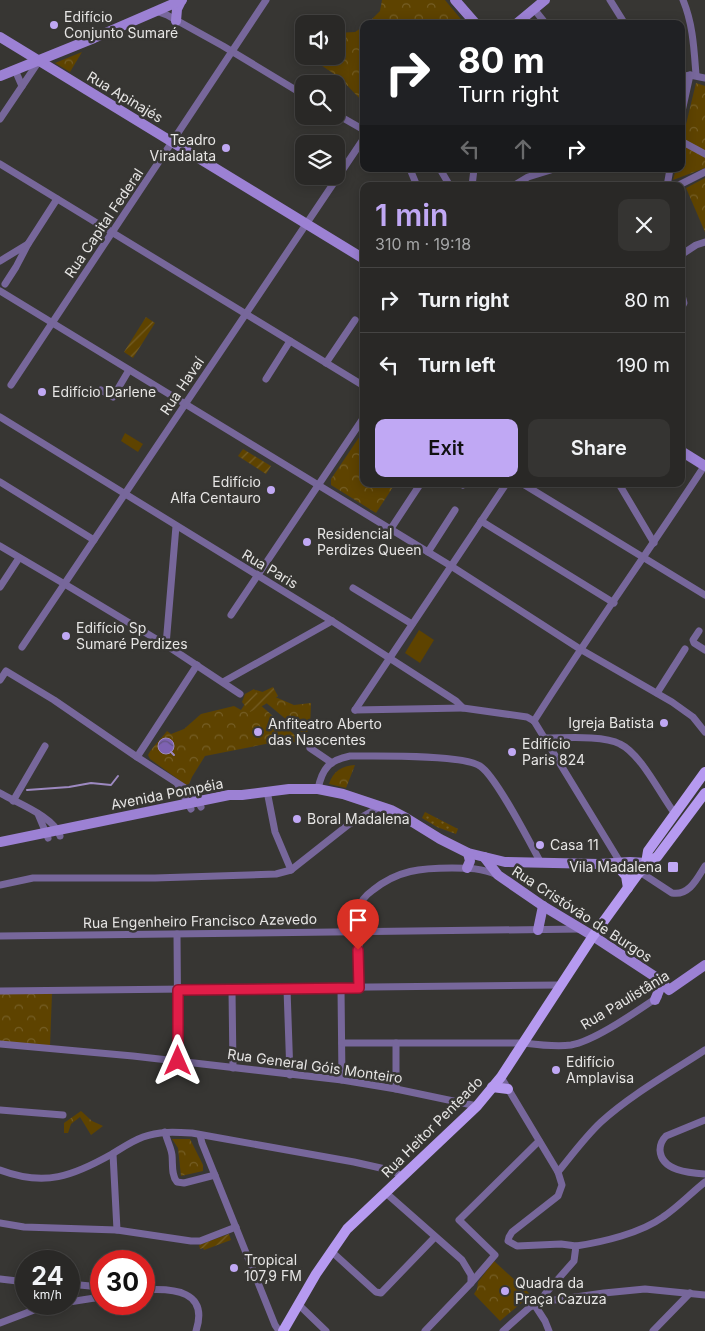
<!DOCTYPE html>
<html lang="en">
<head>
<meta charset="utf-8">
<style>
  body { margin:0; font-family:Inter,sans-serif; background:#353432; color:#f1f3f6; height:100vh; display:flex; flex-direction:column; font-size:19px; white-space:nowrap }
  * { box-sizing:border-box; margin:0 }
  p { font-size:16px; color:#a5a6a7 }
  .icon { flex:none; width:28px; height:28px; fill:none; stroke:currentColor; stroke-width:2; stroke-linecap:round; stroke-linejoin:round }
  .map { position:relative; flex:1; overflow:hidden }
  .panel { position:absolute; left:360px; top:182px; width:325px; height:305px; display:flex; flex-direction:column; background:#292826; border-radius:10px; box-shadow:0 2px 12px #0003,0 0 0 1px #454443 }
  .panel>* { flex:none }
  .hud { position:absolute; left:360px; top:20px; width:325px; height:152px; border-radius:10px; box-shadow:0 2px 12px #0003,0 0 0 1px #454443; background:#202124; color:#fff; overflow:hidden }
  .buttons { position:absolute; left:295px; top:15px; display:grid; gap:10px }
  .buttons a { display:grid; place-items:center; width:50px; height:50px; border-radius:10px; background:#292826; box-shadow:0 2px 12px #0003,0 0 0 1px #454443; font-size:25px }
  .speed { position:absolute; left:15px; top:1250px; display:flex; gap:10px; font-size:25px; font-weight:700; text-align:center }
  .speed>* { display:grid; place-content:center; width:65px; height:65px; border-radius:50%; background:#292826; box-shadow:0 2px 12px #0003,0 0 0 1px #454443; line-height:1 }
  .speed small { font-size:12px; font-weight:400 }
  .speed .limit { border:8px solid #d22; background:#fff; color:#111 }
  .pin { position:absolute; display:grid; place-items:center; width:42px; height:42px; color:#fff; margin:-51px -21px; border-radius:50% 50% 50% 0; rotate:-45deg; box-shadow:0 0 5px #0007 }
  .pin .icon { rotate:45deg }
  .me { position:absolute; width:55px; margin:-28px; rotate:0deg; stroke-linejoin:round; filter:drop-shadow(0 0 4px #0008) }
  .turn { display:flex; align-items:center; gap:18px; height:105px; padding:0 15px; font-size:22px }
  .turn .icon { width:65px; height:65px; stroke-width:2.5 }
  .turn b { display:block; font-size:35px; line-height:42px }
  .lanes { display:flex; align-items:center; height:48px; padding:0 15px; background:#0003; justify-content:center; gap:25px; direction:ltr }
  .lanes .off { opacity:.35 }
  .round { display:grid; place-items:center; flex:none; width:52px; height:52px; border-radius:10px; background:#353432 }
  .summary { display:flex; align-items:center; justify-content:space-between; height:85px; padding:0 15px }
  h1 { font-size:30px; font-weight:600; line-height:38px; color:#c0a8f4 }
  .button { display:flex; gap:10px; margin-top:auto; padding:10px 15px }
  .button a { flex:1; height:58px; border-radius:10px; background:#c0a8f4; color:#111; font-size:20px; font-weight:600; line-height:58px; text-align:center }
  .button a+a { background:#353432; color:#f1f3f6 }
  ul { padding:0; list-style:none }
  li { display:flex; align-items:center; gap:15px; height:65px; padding:0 15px; border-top:1px solid #454443 }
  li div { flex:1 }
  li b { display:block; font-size:19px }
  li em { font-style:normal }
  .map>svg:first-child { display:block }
</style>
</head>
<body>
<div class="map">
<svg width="705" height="1331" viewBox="0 0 705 1331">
  <defs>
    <pattern id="grass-dots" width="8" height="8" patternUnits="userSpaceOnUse" patternTransform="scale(1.25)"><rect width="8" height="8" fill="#5e4300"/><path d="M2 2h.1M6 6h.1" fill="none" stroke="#755e25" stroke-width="1.8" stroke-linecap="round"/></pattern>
    <pattern id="park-crowns" width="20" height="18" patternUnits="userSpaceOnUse" patternTransform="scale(1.25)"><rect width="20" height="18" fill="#5e4300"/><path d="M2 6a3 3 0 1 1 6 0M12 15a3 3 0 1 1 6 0" fill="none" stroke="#755e25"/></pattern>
    <pattern id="garden-furrows" width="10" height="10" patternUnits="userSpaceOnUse" patternTransform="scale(1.25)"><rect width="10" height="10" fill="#5e4300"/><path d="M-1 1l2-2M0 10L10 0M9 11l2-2" fill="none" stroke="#755e25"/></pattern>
    <pattern id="water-waves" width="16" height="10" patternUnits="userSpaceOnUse" patternTransform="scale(1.25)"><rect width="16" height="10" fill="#7e62b2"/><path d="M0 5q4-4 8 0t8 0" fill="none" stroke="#645580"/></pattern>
  </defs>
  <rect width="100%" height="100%" fill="#373633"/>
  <polygon fill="url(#grass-dots)" points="425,812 458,829 456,834 437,827 422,818"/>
  <g fill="url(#park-crowns)">
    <polygon points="382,0 445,0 465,24 367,24 380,11"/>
    <polygon points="364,26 364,103 340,78 315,61 317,56 336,56 336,33 355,32"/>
    <polygon points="82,52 70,72 55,63"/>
    <polygon points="696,83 705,86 705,168 673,180 676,169 681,169 681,145"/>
    <polygon points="705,178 705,232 686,188"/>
    <polygon points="364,430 364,484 395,484 376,513 331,485 331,479"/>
    <polygon points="256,690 266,693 294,705 311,703 310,728 305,735 253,692"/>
    <path d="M250,696L305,744V745L286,740L205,756L192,777L189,784L186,785L150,759L148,755C152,747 161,739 167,731L171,734L184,729L201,714L234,706L241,710Z"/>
    <path d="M355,765L346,788L329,784C333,771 342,766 355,765Z"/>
    <polygon points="52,993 50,1047 0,1042 0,994"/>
    <polygon points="81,1111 92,1121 103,1126 91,1135 80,1117 71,1124 68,1133 64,1133 64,1123"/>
    <polygon points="172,1139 190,1139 203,1165 203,1171 181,1176 178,1148"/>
    <polygon points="494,1261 531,1295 500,1321 474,1294 477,1289 478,1282"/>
  </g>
  <g fill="url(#garden-furrows)">
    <polygon points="146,317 155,323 133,358 124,352"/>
    <polygon points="243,449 271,466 266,474 238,456"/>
    <polygon points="273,687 278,696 264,705 250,712 242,702 245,694 254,689 258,694"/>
    <polygon points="229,1234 231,1240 204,1250 203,1248 200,1249 199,1245"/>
  </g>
  <g fill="#5e4300">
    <polygon points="125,433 143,444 138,452 121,441"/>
    <polygon points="419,630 434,640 420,663 405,653"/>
  </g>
  <circle fill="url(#water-waves)" stroke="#9d89c1" cx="166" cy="746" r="8"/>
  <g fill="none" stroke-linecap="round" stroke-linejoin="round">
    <g stroke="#9d89c1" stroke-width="2">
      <polyline points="171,752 174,755"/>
      <polyline points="27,790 69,787 91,783 111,785 118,776"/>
    </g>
    <g stroke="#77679b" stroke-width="7">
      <polyline points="610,0 625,24"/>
      <path d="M683,0C693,24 694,49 696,75"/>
      <polyline points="534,9 546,24"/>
      <polyline points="156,11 167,15 223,46 304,95"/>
      <polyline points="15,70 22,86"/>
      <polyline points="681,77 690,75 705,78"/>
      <polyline points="336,114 364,130"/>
      <polyline points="681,116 690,75"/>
      <polyline points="0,119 39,61"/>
      <polyline points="681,141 705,154"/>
      <polyline points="0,164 364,386"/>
      <polyline points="410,169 417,186"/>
      <polyline points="440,169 450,186"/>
      <polyline points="472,186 474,169"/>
      <polyline points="513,186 528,177 554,169"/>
      <polyline points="667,186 670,169"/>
      <polyline points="677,186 705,172"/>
      <polyline points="681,255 696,245 705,242"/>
      <polyline points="0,261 28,244 57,199"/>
      <polyline points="5,284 16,267 28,244"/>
      <polyline points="0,291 451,566 580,649 672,702 693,717 705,732"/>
      <polyline points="681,291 684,303 681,309"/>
      <polyline points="326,363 355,320"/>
      <polyline points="266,379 290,341"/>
      <polyline points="11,385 266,0"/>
      <polyline points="101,390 113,397 129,370"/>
      <polyline points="0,417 332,621 456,701 463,708 527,717 534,721"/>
      <polyline points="0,482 94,540"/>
      <polyline points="461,484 463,485"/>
      <polyline points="523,484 705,595"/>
      <polyline points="619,484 654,543"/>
      <polyline points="481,521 614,603"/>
      <polyline points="390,530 419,486"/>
      <polyline points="0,546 73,589 166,645 240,694"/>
      <polyline points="428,552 455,510"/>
      <polyline points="0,587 19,558"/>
      <polyline points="353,588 412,624"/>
      <polyline points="231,615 364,417"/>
      <polyline points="699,631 693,640 694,643 705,650"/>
      <polyline points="166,645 176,526"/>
      <polyline points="22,647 364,138"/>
      <polyline points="0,680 6,671 54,700 137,757 188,790 194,795 201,807"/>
      <polyline points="223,682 332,621"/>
      <polyline points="657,693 685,649"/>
      <polyline points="355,710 506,484"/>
      <polyline points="355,710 463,708"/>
      <path d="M534,721C589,634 649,551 705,465"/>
      <polyline points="534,721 620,862"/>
      <path d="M546,738C565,738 603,735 620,744C641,754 660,794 675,814"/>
      <polyline points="310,748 332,763"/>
      <polyline points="137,757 197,665"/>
      <polyline points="178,785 191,809"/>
      <path d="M318,789C322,769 329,760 350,756C376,756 462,754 480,766C496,776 530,843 541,863"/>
      <polyline points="267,791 275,832 291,870"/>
      <path d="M0,793C17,803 55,817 60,836"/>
      <polyline points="13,801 45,746"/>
      <polyline points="38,814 48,838"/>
      <path d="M640,872L672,893C689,896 697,879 705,866"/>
      <polyline points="0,885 33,878 155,878 276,874 291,870 348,825 381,806"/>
      <polyline points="177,934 178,1061"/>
      <polyline points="0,936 581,929"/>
      <polyline points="341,988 342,1080"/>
      <path d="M359,988V908C361,900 366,895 373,890C398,870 421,868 452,868C468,868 482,868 497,875"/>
      <polyline points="287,989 290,1075"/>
      <polyline points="232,990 233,1068"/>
      <polyline points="0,991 559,985"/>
      <path d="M342,1043H524C540,1045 555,1047 571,1045C595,1041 637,1011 658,997"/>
      <polyline points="396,1043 396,1089"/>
      <polyline points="0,1044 133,1056 342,1080 396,1089 477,1106"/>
      <polyline points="501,1077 558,1172 562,1185 558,1196 512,1232 509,1237 508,1241 517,1246 561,1244 576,1246"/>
      <polyline points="0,1110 63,1115"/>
      <path d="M705,1120L666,1136C662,1140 660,1144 660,1150C661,1171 690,1173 705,1174"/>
      <path d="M165,1132C167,1141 171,1147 172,1155C173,1164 171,1175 177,1182L184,1183L215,1175"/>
      <polyline points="200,1135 202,1143 275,1325 279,1331"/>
      <polyline points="113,1154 117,1230"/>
      <path d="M0,1170C45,1187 73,1176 112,1154C122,1148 132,1141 143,1137C159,1131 175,1132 192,1133L354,1162L394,1171L402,1177"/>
      <path d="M558,1172C572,1155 585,1137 601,1122C632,1094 670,1073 705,1050"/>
      <polyline points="386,1193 462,1260 471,1275 471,1283 425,1331"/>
      <polyline points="0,1223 24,1227 117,1230 191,1241 200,1241 236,1227"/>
      <polyline points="331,1251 376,1292 381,1293 434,1238"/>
      <polyline points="0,1279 26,1282"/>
      <polyline points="471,1283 495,1255 459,1220 539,1141"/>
      <polyline points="69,1284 101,1287"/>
      <path d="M144,1290C174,1288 209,1291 196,1331"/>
      <polyline points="69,1302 101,1297"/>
      <path d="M540,1302L545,1294L574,1261L576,1246C603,1242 641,1233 663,1217C678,1207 691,1193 705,1182"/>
      <polyline points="298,1304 326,1331"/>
      <polyline points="534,1304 545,1321 549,1331"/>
      <polyline points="0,1323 42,1307 58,1304"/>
      <polyline points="503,1331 530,1307 540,1302 604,1293 645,1289 705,1295"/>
      <polyline points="653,1331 690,1293"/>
    </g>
    <g stroke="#9c81d4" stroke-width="10">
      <polyline points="455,0 476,24"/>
      <polyline points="176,21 177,9 181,1"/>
      <polyline points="516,24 545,0"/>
      <polyline points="0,37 364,259"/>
      <polyline points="0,76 94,38 182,0"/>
      <polyline points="681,451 705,466"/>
      <polyline points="0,842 229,795 242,795 289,789 318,789 343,794 391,810 406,818 440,839 468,853 505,862 599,864 630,862 646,863"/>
      <polyline points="484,857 498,875 543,906 593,936 657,978 669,990 705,965"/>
      <polyline points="613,867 640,872"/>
      <polyline points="467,868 470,861 468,853"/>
      <polyline points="538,930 543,906"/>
      <polyline points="655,1000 660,988 657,978"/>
    </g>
    <g stroke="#b69af0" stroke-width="10">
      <polyline points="646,863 657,857 705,793"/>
      <polyline points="618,867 626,876 628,888"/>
      <polyline points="492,1087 508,1089"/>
      <polyline points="283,1331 316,1274 347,1229 477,1106 501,1077 593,936 646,863 648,851 705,772"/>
    </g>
  </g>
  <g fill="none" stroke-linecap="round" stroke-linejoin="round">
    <defs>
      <polyline id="route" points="178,1061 178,990 359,988 358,950"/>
    </defs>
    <use href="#route" stroke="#92132f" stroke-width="12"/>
    <use href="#route" stroke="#e11d48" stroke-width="9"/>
  </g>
  <g fill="#c0a8f4" stroke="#373633" stroke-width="2">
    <circle cx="54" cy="25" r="5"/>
    <circle cx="226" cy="148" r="5"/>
    <circle cx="42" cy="392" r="5"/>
    <circle cx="271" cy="490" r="5"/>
    <circle cx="307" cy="542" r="5"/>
    <circle cx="66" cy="636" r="5"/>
    <circle cx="664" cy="723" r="5"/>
    <circle cx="258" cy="732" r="5"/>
    <circle cx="512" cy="752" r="5"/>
    <circle cx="297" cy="819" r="5"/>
    <circle cx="540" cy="845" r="5"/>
    <rect x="667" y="861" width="12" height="12" rx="2.5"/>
    <circle cx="556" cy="1070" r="5"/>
    <circle cx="234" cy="1268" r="5"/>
    <circle cx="505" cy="1291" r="5"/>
  </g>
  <g text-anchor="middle" stroke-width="5" stroke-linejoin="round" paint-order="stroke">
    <g font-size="14" fill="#e6e5e4" stroke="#373633" text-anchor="start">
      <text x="64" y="22">Edifício<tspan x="64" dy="16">Conjunto Sumaré</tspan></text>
      <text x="216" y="145" text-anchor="end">Teadro<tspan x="216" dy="16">Viradalata</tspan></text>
      <text x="52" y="397">Edifício Darlene</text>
      <text x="261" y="487" text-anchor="end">Edifício<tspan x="261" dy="16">Alfa Centauro</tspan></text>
      <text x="317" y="539">Residencial<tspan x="317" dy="16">Perdizes Queen</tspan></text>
      <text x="76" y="633">Edifício Sp<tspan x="76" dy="16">Sumaré Perdizes</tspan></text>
      <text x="654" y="728" text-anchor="end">Igreja Batista</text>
      <text x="268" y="729">Anfiteatro Aberto<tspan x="268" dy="16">das Nascentes</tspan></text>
      <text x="522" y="749">Edifício<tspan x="522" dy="16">Paris 824</tspan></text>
      <text x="307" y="824">Boral Madalena</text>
      <text x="550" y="850">Casa 11</text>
      <text x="662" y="872" text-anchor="end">Vila Madalena</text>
      <text x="566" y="1067">Edifício<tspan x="566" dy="16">Amplavisa</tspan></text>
      <text x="244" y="1265">Tropical<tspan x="244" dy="16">107,9 FM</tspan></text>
      <text x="515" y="1288">Quadra da<tspan x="515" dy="16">Praça Cazuza</tspan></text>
    </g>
    <g font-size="14" fill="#e6e5e4" stroke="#373633">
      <text transform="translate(125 97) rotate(31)" y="5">Rua Apinajés</text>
      <text transform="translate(104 223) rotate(-56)" y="5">Rua Capital Federal</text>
      <text transform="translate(182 386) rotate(-56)" y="5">Rua Havaí</text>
      <text transform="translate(270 569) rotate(31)" y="5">Rua Paris</text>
      <text transform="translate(167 794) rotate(-11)" y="5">Avenida Pompéia</text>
      <text transform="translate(582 914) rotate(33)" y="5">Rua Cristóvão de Burgos</text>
      <text transform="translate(200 921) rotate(-1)" y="5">Rua Engenheiro Francisco Azevedo</text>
      <text transform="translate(625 1000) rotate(-31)" y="5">Rua Paulistânia</text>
      <text transform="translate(315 1066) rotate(8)" y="5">Rua General Góis Monteiro</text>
      <text transform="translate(432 1127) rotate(-45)" y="5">Rua Heitor Penteado</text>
    </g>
  </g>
</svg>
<div class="buttons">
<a><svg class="icon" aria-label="sound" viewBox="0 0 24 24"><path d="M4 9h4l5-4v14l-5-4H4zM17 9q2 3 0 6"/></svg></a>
<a><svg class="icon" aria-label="search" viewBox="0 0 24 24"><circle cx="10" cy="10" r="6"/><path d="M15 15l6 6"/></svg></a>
<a><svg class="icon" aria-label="layers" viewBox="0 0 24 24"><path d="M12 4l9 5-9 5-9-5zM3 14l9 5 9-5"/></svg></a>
</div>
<div class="speed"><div>24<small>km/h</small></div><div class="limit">30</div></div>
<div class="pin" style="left:358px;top:950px;background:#d93025"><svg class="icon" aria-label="arrive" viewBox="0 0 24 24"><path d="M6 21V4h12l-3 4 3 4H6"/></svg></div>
<svg class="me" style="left:178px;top:1061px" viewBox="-20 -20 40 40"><path d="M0-17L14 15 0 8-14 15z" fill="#e11d48" stroke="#fff" stroke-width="4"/></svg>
<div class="hud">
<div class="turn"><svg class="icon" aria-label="right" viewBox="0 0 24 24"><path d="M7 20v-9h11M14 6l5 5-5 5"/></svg><div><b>80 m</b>Turn right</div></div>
<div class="lanes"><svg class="icon off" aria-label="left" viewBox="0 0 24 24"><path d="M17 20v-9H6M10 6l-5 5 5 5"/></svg><svg class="icon off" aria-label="ahead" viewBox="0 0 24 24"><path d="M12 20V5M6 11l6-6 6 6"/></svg><svg class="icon" aria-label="right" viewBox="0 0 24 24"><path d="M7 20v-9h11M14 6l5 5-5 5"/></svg></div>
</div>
<section class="panel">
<div class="summary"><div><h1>1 min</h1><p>310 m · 19:18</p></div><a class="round"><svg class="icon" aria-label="close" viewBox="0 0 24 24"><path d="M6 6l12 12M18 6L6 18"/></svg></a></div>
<ul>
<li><svg class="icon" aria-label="right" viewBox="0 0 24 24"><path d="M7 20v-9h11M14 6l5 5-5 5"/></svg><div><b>Turn right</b></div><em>80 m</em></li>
<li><svg class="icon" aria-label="left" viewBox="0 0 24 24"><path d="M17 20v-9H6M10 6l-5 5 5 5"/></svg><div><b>Turn left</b></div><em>190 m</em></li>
</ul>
<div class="button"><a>Exit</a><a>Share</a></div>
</section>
</div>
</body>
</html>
